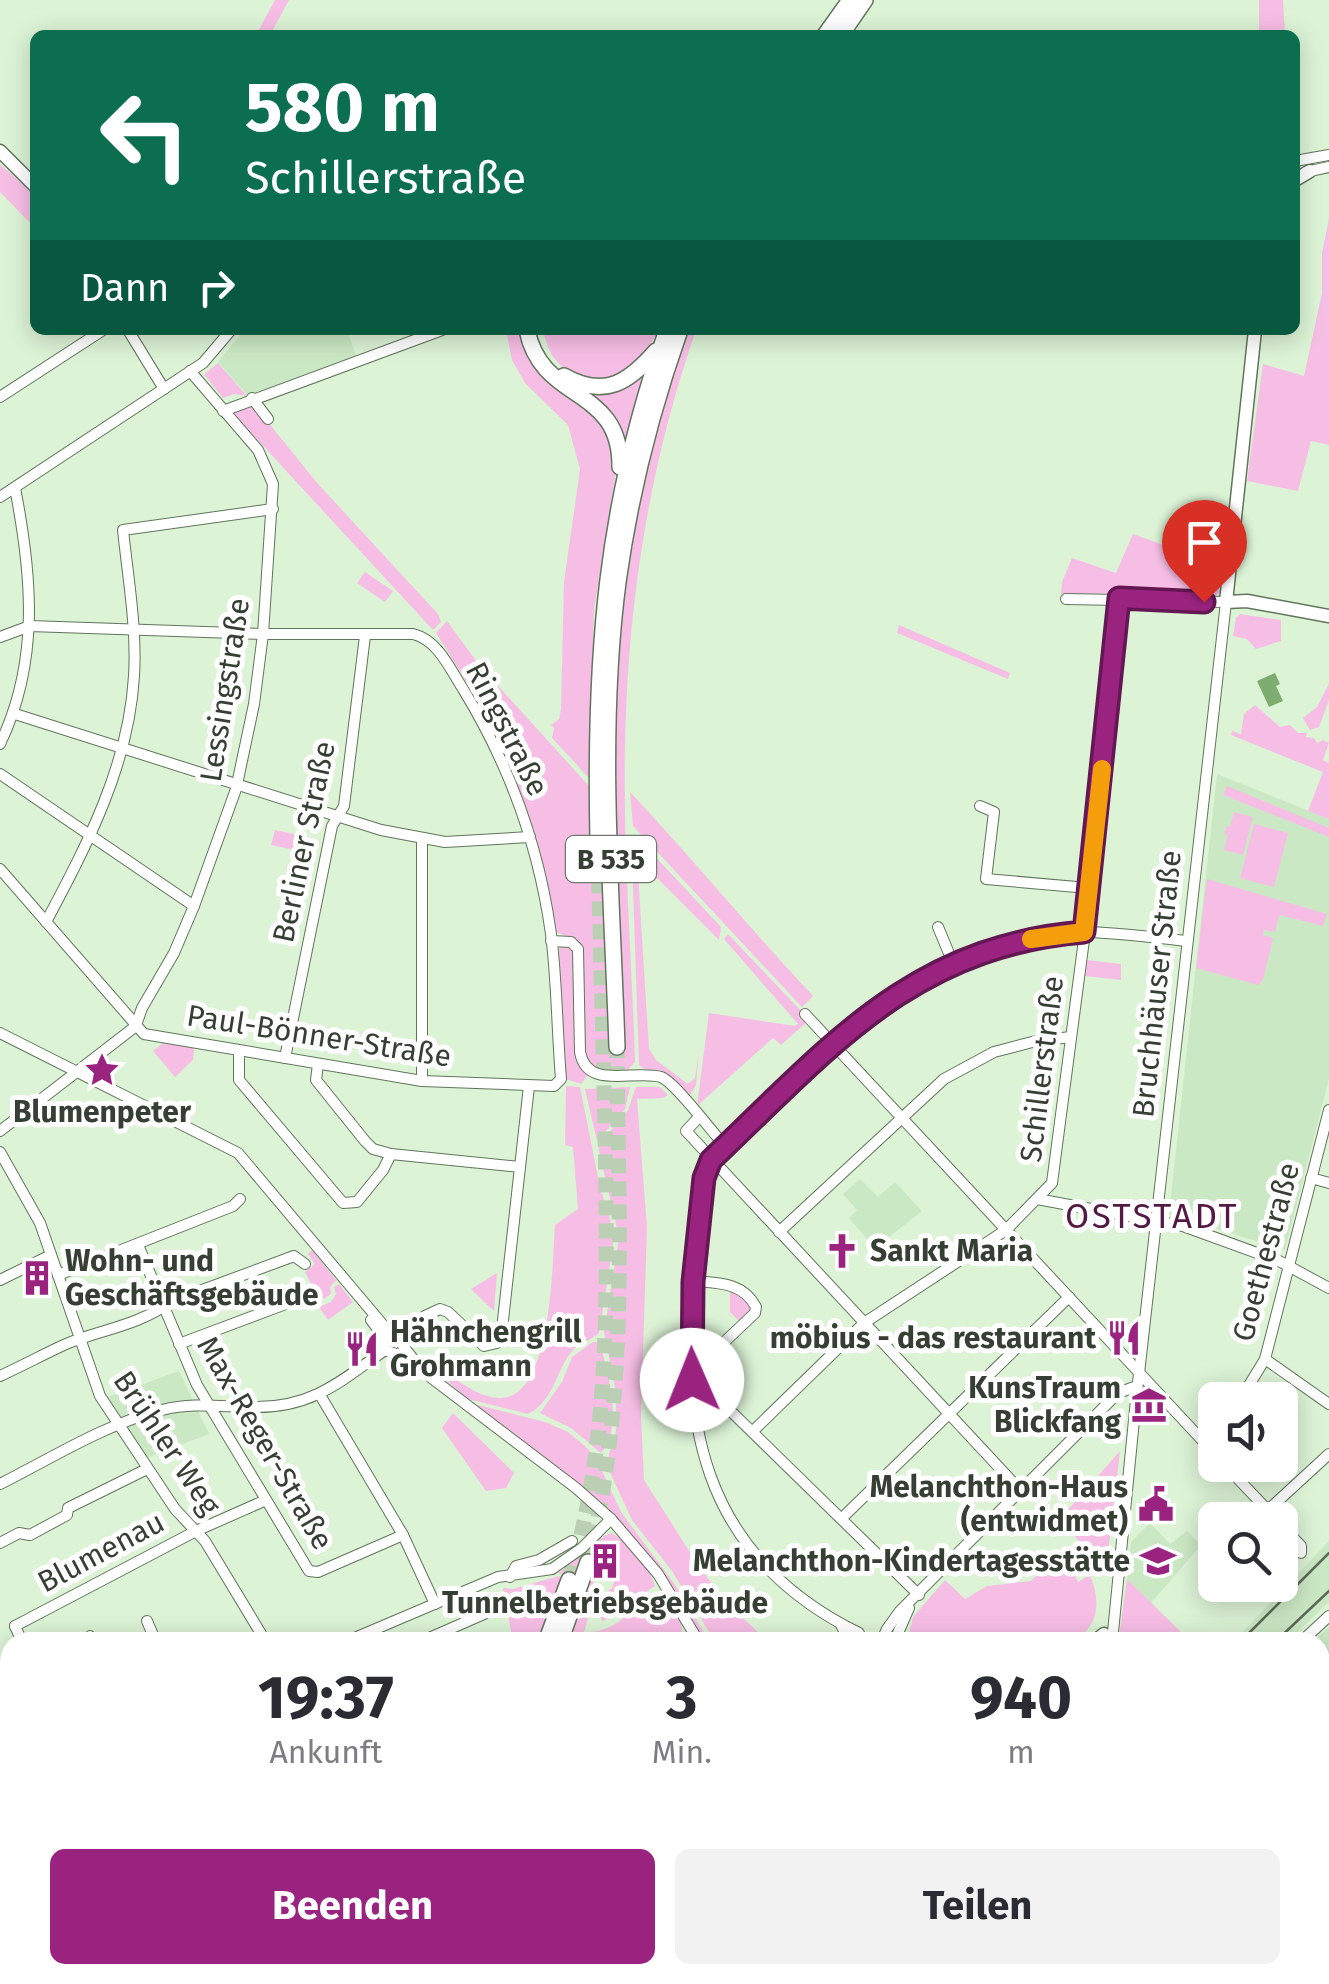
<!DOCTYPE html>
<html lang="de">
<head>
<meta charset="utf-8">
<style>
  body { margin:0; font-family:"Fira Sans",sans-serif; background:#f2f2f3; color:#2b2b33; height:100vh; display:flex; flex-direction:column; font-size:38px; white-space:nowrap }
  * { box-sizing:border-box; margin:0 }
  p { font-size:32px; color:#7c7c81 }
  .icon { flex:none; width:55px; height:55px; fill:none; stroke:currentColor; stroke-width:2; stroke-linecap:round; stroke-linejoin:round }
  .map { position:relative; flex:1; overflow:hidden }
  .panel { position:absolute; left:0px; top:1632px; width:1330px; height:352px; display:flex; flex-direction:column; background:#fff; border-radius:30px 30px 0 0; box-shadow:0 5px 25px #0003 }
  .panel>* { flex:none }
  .hud { position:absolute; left:30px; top:30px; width:1270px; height:305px; border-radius:15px; box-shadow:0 5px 25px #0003; background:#0b6e4f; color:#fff; overflow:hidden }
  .tools { position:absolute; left:1198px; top:1382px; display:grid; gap:20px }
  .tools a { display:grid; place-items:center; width:100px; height:100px; border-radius:15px; background:#fff; box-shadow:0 5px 25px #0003; font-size:50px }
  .pin { position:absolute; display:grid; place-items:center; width:85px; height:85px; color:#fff; margin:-102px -42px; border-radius:50% 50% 50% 0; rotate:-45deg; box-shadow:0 0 10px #0007 }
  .pin .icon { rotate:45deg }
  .me { position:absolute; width:110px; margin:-55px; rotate:359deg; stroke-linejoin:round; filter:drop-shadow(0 0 8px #0008) }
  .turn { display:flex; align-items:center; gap:35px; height:210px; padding:0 50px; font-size:45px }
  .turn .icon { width:130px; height:130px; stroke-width:2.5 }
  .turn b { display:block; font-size:70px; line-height:85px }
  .then { display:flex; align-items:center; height:95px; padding:0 50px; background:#0003; gap:20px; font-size:38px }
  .eta { display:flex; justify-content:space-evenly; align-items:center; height:170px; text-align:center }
  .eta b { font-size:60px; font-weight:700; line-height:70px }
  .cta { display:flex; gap:20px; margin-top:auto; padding:20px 50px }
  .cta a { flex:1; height:115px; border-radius:15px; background:#99237f; color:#fff; font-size:40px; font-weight:700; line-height:115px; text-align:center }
  .cta a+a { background:#f2f2f3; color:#2b2b33 }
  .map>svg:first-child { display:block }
</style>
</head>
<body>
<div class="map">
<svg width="1329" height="1984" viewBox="0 0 1329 1984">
  <rect width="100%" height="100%" fill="#dcf3d6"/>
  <g fill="#cbe8c4">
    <polygon points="244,330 347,330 357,358 248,396 218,362"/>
    <polygon points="1217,774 1329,819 1329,1079 1285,1250 1169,1214"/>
    <polygon points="860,1179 878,1197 895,1182 922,1211 875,1248 849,1218 857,1210 843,1194"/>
    <polygon points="179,1371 209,1434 144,1459 105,1398"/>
    <polygon points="1150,1523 1170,1544 1187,1531 1201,1545 1151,1603 1127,1579 1131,1542"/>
    <polygon points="1329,1541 1329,1602 1287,1642 1233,1642"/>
    <polygon points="1329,1627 1329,1734 1320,1744 1320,1642 1312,1642"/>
    <polygon points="497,1975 862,1975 852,1984 488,1984"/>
    <polygon points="893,1975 940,1975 933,1984 908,1984 909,1980 905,1984 884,1984"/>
  </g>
  <g fill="#f7bee5">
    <polygon points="275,0 289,0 270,35 256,35"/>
    <polygon points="1259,0 1283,0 1285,35 1259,35"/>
    <polygon points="0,164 35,195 35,228 0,192"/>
    <polygon points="1329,218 1329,445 1311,441 1298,491 1247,481 1263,364 1304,376 1322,293 1322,253"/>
    <polygon points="506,330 524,330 528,348 609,428 616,472 594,610 589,778 552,738 554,728 551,725 559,719 561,709 564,582 580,469 568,425 525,383 512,360"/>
    <path d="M543,330H658L639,366L599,383C565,371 552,368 543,330Z"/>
    <path d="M685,330H696C649,465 627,606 625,749C623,853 632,958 635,1062L626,1072L590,1068L583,1053L582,957L570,938L556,932C540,816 499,730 436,633L447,621L479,665L590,787V840L603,842L609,1048H622L614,745L621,603L640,486Z"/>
    <polygon points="218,363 247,396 234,394 223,398 204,374"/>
    <polygon points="548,365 578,386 645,371 624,446 616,427 547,370"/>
    <polygon points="254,405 318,484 438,614 441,622 433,630 241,422 234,412"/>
    <polygon points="1133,534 1222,566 1219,593 1215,596 1175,593 1061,594 1062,582 1072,558 1116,573"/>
    <polygon points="365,572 393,591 385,602 357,583"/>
    <polygon points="1240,614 1281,620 1281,641 1256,649 1247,639 1233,636 1236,618"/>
    <polygon points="899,625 1010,673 1008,679 897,633"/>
    <polygon points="1329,684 1329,700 1319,727 1310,730 1303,718 1317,707"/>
    <polygon points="1255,705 1280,727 1290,725 1298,733 1307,733 1306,737 1314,738 1317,743 1323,740 1329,743 1323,760 1329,763 1329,819 1308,811 1323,772 1231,735 1232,731 1241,734 1244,714"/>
    <polygon points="1227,786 1329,828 1329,837 1223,795"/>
    <path d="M630,792C693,859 750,929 813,996L802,1007L633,826Z"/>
    <polygon points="1234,812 1253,817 1243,855 1224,850 1228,835 1224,834 1226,826 1230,827"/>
    <polygon points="1254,824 1288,833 1274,887 1240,878"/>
    <polygon points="275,830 312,838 309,853 271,845"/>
    <polygon points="644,848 649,850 721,927 719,940 637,858 649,1049 656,1060 688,1084 695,1078 699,1051 696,1085 690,1095 670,1076 646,1070 639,1065 632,858 635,851"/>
    <polygon points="1207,879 1327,914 1323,926 1279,915 1275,932 1264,930 1263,935 1273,938 1263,980 1258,985 1196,968"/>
    <polygon points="728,934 804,1014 807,1022 781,1045 773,1038 697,1106 709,1013 795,1026 798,1024 724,939"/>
    <polygon points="565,944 574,950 577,1057 588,1075 581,1084 566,1079 559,958 559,949"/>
    <polygon points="1087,960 1121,964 1121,980 1085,976"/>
    <polygon points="163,1043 194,1048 193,1060 175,1077 153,1051"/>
    <path d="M566,1086L580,1087L600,1187L611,1223L613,1245L599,1333C590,1341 579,1343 571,1352C556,1372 553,1402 528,1414L468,1399L430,1366C452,1372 471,1396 498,1398C553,1402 552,1261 555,1225L578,1209L573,1147L565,1145Z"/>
    <polygon points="630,1087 625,1109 597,1141 585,1089"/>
    <polygon points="636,1087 660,1087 668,1095 663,1098 637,1099 647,1227 641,1416 644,1480 700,1568 727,1603 761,1635 776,1642 715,1642 672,1571 632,1520 606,1464 616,1432 616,1392 604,1332 619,1238 598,1146 628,1110"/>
    <polygon points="312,1250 336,1280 330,1287 331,1294 320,1301 305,1272 315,1264 308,1254"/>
    <polygon points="497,1273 494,1311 471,1289"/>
    <polygon points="339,1284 353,1302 328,1320 319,1307 331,1302 336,1294 334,1287"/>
    <polygon points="730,1288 751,1304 751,1310 740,1322 730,1312"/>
    <path d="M593,1342H599L602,1350C609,1379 623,1428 601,1453L571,1428L540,1413L562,1382L572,1357Z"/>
    <polygon points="478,1405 545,1422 568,1432 585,1446 596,1458 621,1512 676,1586 710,1642 705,1642 656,1565 611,1514 476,1407"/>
    <polygon points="453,1413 514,1473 506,1488 486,1491 442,1428"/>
    <polygon points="1120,1451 1106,1569 1059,1520"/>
    <path d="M611,1533C629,1541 649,1567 655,1586L603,1621L597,1614L603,1595L612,1588L619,1566L614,1563L615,1559L598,1554V1547L594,1560L575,1579L558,1573C575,1563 594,1538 611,1533Z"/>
    <path d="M1060,1551L1080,1573L1075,1576L1078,1582L1090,1575C1099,1598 1101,1620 1080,1637L907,1642L913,1617L945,1580L965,1599L987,1586L1031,1581Z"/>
    <path d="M592,1575L596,1592L584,1632C622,1634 631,1600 664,1595L681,1623L684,1642H568L580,1613L588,1577Z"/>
    <polygon points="559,1576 562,1578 538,1642 513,1642 503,1588 513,1589"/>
    <polygon points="1127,1579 1191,1642 1122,1642 1119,1637"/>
    <polygon points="60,1975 232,1975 226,1984 41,1984"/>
    <polygon points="344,1975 429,1975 434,1984 333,1984"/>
    <polygon points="444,1975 520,1975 510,1984 453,1984"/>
    <polygon points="621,1975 817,1975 804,1984 630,1984"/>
  </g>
  <polygon fill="#7ead72" points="1275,673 1280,684 1276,686 1283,701 1269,707 1257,681"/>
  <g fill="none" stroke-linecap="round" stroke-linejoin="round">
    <g stroke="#bbcfb5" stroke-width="15" stroke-dasharray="15 8" stroke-linecap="butt">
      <path d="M588,1562C630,1395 618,1218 617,1047"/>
      <path d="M569,1580C606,1458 607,1332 606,1204C605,1083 600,961 598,840"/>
    </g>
    <defs>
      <g id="minor">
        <polyline points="1295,161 1329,155"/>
        <polyline points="1306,172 1329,167"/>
        <polyline points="128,330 164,389"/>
        <polyline points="0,397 103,330"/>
        <polyline points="252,398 268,419"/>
        <polyline points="223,411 442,330"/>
        <polyline points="0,497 203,363 231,330"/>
        <polyline points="1066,599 1226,602 1136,1400 1112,1642"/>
        <path d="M0,637L30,626L263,634H413C438,640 450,669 463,689C509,764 539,847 551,934C557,981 557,1031 561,1079L554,1086L422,1081L144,1034L0,869"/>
        <polyline points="15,714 381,830 445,842 530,837"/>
        <path d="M0,744C40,661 32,575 15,488"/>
        <polyline points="0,774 194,906"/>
        <polyline points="980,806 994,812 986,879 1088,888"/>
        <polyline points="422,839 422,1081"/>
        <path d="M46,922C87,845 129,765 134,676C137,628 128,578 123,530L273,509"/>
        <polyline points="938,927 953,963"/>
        <path d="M551,941L571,942L578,949L580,1052C587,1091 634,1069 661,1077C675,1082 712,1132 725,1146"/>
        <polyline points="805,1014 1215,1454"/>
        <polyline points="136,1025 142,1008 174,953 194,906 236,789 254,704 263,634 273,484 258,450 190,371"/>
        <polyline points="0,1033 238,1153 389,1332"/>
        <polyline points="239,1050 239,1080 343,1203 357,1202 383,1170 391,1154"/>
        <polyline points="285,1058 332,826 344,806 365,636"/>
        <polyline points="318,1064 316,1080 365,1141 373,1149 391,1154 520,1167"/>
        <polyline points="698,1118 686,1131 1021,1491"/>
        <polyline points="0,1131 136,1026"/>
        <polyline points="0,1152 40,1223 100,1396 175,1509 205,1541 266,1642"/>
        <polyline points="1311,1178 1329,1183"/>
        <polyline points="1037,1199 1183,1226 1279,1261 1329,1288"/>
        <polyline points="779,1232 944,1079 994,1052 1036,1041 1071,1037"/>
        <polyline points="138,1245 197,1385 309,1571 318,1572 403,1535"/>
        <polyline points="58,1275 233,1206 240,1199"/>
        <polyline points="0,1280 51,1255"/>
        <polyline points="371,1320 381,1333 385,1350"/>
        <polyline points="400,1333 403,1346 418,1365"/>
        <polyline points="402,1335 425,1316 440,1309 448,1312 484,1346 497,1343 501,1338 529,1086"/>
        <polyline points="179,1344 291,1302 303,1302"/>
        <polyline points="385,1350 401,1356 421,1370 576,1488 611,1519 658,1574 699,1642"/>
        <path d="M691,1355L719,1347L755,1313L756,1307C743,1282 718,1283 693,1281"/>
        <polyline points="1265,1359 1329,1404"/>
        <path d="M0,1376C22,1366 44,1354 66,1344C100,1330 140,1325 170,1302L294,1256L305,1264"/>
        <polyline points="693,1380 701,1382 919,1595"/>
        <polyline points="320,1395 403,1535 435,1604"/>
        <polyline points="1240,1400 1265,1359 1329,1110"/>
        <polyline points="753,1431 864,1323 1006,1230 1052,1183 1085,932 1119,598"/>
        <polyline points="1203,1440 1215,1427"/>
        <polyline points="1225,1465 1277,1520"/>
        <path d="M0,1484C52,1458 105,1424 162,1410C194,1402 222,1407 254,1407C312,1408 341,1381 385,1350"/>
        <polyline points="1268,1510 1329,1454"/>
        <polyline points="842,1518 1069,1297"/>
        <polyline points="1280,1524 1301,1546 1301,1553"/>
        <polyline points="0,1543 19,1533 30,1535 67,1515 68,1508 147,1469"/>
        <polyline points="510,1577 516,1566 539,1560 572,1541"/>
        <polyline points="147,1621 156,1642"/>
        <polyline points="841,1625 850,1642"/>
        <polyline points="15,1626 196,1531 266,1500"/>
        <polyline points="15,1626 22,1642"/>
        <polyline points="90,1636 93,1642"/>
        <polyline points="345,1642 498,1577 552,1569 582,1548 611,1519"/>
        <polyline points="420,1642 484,1614"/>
        <path d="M861,1642L859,1633C698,1554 678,1418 696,1254C699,1230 698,1183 709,1163C713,1157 720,1152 725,1146C826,1053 935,928 1086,932C1119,933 1153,937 1186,941"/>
        <polyline points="881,1642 887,1629 900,1611 1118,1393 1137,1386"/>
        <polyline points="894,1642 909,1608"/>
        <polyline points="1301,1642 1329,1616"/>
        <polyline points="1320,1764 1329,1762"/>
        <polyline points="0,1774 10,1799"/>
        <polyline points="1320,1776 1329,1772"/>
        <polyline points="1320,1874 1329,1875"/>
        <polyline points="0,1895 8,1911"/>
        <polyline points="1308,1975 1329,1983"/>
        <polyline points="33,1984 52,1975"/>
        <polyline points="812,1984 822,1975"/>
        <polyline points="1000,1984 1005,1975"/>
        <polyline points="1073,1984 1077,1975"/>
      </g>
      <g id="major">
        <polyline points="0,151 35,186"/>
        <polyline points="1295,180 1310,171"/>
        <polyline points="1255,330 1226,602 1247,601 1329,616"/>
        <polyline points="1094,1642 1104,1634"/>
        <polyline points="1249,1984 1253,1975"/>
      </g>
      <g id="highway">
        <polyline points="825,35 850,0"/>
        <polyline points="841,35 865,0"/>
        <path d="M527,330C542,404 621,385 620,467"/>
        <path d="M564,376C605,399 629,382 656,351"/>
        <path d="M598,840C594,657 605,504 667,330"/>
        <path d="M617,1047C612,893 598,735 618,582C630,495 651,412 680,330"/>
        <polyline points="546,1642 569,1580"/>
        <polyline points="560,1642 588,1562"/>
        <polyline points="273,1984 283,1975"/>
        <polyline points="292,1984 302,1975"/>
      </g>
    </defs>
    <use href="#minor" stroke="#61755c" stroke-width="12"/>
    <use href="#major" stroke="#61755c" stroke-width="15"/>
    <use href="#highway" stroke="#61755c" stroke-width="18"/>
    <use href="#minor" stroke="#fff" stroke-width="10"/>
    <use href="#major" stroke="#fff" stroke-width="12"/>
    <use href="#highway" stroke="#fff" stroke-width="15"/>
    <g stroke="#5d6959" stroke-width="2.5">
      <polyline points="1240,1642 1329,1553"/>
      <polyline points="1275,1642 1329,1591"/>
      <polyline points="901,1984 910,1975"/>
      <polyline points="924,1984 933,1975"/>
    </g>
  </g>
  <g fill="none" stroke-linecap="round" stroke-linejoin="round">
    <defs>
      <path id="route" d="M692,1380L693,1282L704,1178L711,1160C829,1048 912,946 1084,932L1119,598L1204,602"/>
    </defs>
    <use href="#route" stroke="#631753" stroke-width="25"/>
    <use href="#route" stroke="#99237f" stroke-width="18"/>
    <polyline stroke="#f59e0b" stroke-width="18" points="1031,939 1084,932 1102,769"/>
  </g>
  <defs>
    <symbol id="sight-bare" viewBox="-9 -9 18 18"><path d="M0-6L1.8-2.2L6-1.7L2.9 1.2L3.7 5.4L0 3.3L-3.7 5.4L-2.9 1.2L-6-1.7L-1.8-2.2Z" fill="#99237f" stroke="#fff" stroke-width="2.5" paint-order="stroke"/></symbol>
    <symbol id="church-bare" viewBox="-9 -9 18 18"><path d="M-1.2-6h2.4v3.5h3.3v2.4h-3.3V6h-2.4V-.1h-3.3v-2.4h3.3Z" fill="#99237f" stroke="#fff" stroke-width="2.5" paint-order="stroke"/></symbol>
    <symbol id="building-bare" viewBox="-9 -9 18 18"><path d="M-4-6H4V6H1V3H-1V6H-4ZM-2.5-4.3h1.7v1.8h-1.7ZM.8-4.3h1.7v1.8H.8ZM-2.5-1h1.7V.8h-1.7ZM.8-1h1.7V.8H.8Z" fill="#99237f" stroke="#fff" stroke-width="2.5" paint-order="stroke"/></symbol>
    <symbol id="restaurant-bare" viewBox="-9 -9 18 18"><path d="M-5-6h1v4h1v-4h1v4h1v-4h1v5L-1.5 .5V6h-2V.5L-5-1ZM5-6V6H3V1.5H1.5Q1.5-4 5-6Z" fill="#99237f" stroke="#fff" stroke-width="2.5" paint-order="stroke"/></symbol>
    <symbol id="museum-bare" viewBox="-9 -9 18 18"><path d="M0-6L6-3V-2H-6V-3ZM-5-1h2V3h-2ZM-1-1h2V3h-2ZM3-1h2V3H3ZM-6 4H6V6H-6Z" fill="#99237f" stroke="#fff" stroke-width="2.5" paint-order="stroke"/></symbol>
    <symbol id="civic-bare" viewBox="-9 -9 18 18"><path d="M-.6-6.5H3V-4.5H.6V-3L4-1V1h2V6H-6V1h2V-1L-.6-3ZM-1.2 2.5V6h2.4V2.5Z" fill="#99237f" stroke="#fff" stroke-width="2.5" paint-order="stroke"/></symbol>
    <symbol id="school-bare" viewBox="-9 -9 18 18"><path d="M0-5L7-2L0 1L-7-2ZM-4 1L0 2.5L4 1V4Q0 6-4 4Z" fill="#99237f" stroke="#fff" stroke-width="2.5" paint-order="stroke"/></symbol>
  </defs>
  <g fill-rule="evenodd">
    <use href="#sight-bare" x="77" y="1045" width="50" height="50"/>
    <use href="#church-bare" x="817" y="1226" width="50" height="50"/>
    <use href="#building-bare" x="12" y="1253" width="50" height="50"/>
    <use href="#restaurant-bare" x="1099" y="1313" width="50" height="50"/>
    <use href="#restaurant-bare" x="337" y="1324" width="50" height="50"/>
    <use href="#museum-bare" x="1124" y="1380" width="50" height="50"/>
    <use href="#civic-bare" x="1131" y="1479" width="50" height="50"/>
    <use href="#building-bare" x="580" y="1536" width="50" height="50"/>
    <use href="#school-bare" x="1133" y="1536" width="50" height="50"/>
  </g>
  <g text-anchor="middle" stroke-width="10" stroke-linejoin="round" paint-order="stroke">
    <rect fill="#fff" stroke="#727970" stroke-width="2.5" x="566" y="836" width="90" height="46" rx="8"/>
    <g font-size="28" font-weight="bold" fill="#363f33">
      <text x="611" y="869">B 535</text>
    </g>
    <g font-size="30" fill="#363f33" stroke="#fff">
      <text transform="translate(225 690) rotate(-81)" y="10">Lessingstraße</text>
      <text transform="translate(507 729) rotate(63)" y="10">Ringstraße</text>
      <text transform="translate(304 842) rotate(-78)" y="10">Berliner Straße</text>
      <text transform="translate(1157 984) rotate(-84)" y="10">Bruchhäuser Straße</text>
      <text transform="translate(319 1036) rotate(9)" y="10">Paul-Bönner-Straße</text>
      <text transform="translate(1042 1069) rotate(-83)" y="10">Schillerstraße</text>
      <text transform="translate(1266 1252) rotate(-75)" y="10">Goethestraße</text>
      <text transform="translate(167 1443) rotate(56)" y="10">Brühler Weg</text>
      <text transform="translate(265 1443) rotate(60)" y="10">Max-Reger-Straße</text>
      <text transform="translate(101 1552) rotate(-28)" y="10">Blumenau</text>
    </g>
    <g font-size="30" font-weight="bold" fill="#363f33" stroke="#fff" text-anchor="end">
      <text x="102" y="1122" text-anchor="middle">Blumenpeter</text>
      <text x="870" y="1261" text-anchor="start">Sankt Maria</text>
      <text x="65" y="1271" text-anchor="start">Wohn- und<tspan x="65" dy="34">Geschäftsgebäude</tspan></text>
      <text x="390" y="1342" text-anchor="start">Hähnchengrill<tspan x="390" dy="34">Grohmann</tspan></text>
      <text x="1096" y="1348">möbius - das restaurant</text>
      <text x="1121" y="1398">KunsTraum<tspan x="1121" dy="34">Blickfang</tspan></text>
      <text x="1128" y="1497">Melanchthon-Haus<tspan x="1128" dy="34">(entwidmet)</tspan></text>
      <text x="1130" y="1571">Melanchthon-Kindertagesstätte</text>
      <text x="605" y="1613" text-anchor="middle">Tunnelbetriebsgebäude</text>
    </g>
    <g font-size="35" letter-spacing="2.5" fill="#521a44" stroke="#fff">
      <text x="1152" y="1228">OSTSTADT</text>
    </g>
  </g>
</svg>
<div class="tools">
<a><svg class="icon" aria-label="sound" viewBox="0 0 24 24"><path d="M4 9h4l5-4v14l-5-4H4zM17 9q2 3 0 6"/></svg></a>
<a><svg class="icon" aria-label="search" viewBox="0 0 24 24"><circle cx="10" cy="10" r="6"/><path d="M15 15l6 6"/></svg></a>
</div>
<div class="pin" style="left:1204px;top:602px;background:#d93025"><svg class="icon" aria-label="arrive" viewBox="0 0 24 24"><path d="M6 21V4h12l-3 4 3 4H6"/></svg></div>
<svg class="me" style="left:692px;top:1380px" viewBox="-20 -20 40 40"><circle r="19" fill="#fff"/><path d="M0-13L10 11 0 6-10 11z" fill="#99237f"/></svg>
<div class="hud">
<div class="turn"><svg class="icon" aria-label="left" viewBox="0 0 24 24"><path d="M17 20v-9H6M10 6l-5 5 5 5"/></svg><div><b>580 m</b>Schillerstraße</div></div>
<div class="then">Dann<svg class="icon" aria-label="right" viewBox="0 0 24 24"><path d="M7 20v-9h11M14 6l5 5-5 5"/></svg></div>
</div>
<section class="panel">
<div class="eta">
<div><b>19:37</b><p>Ankunft</p></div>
<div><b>3</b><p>Min.</p></div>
<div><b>940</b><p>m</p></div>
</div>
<div class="cta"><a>Beenden</a><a>Teilen</a></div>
</section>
</div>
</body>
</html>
